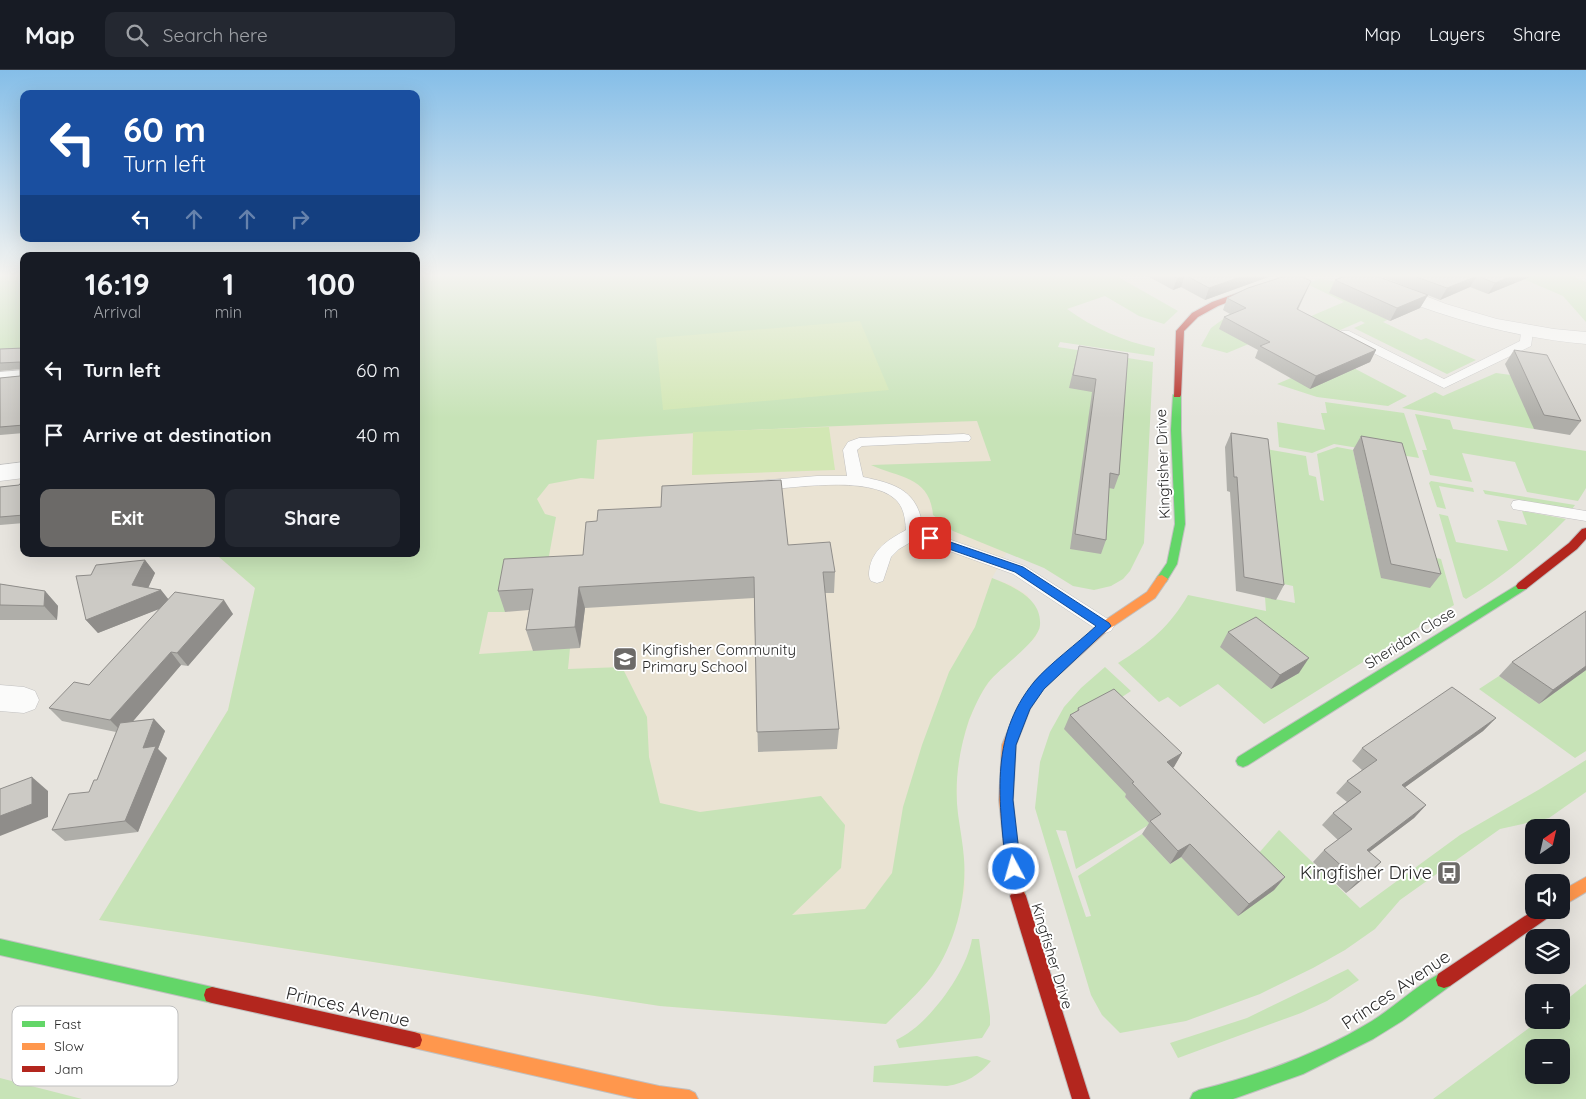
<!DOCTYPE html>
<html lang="en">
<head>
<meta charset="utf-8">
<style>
  body { margin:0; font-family:Quicksand,sans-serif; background:#242831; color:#f1f3f6; height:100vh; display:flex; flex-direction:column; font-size:19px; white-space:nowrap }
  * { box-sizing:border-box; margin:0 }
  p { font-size:16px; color:#9ea1a6 }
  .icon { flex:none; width:28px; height:28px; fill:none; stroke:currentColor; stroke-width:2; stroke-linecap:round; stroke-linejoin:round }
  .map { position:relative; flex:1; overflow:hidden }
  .side { position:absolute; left:20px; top:182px; width:400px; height:305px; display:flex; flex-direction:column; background:#171b24; border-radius:10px; box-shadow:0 5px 20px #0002 }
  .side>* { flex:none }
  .guide { position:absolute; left:20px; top:20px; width:400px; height:152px; border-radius:10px; box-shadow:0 5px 20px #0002; background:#1a4fa0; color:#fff; overflow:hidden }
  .needle { width:32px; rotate:34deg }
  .fabs { position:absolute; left:1525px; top:749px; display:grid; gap:10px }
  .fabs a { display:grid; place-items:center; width:45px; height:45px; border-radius:10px; background:#171b24; box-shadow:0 5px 20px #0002; font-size:25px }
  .pin { position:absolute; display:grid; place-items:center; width:42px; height:42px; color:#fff; margin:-21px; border-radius:10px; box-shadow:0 2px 8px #0006 }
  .me { position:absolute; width:55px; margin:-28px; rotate:354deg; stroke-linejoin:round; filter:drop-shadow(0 0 4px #0008) }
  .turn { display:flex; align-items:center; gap:18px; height:105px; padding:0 20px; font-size:22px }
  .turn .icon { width:65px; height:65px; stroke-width:2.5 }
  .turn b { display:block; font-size:35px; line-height:42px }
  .lanes { display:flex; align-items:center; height:48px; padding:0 20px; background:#0003; justify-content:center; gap:25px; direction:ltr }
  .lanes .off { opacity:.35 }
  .eta { display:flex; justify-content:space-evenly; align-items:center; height:85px; text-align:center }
  .eta b { font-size:30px; font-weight:700; line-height:35px }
  .action { display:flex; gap:10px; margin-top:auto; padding:10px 20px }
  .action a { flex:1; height:58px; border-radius:10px; background:#6c6a68; color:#fff; font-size:20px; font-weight:700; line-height:58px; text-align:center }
  .action a+a { background:#242831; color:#f1f3f6 }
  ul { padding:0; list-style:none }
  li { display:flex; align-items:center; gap:15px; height:65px; padding:0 20px }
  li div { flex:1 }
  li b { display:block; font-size:19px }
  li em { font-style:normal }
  header { display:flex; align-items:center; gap:30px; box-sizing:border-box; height:70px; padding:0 25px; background:#171b24; border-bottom:1px solid #363941 }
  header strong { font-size:24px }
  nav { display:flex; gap:28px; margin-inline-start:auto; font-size:18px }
  .search { width:350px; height:45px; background:#242831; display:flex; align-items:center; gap:12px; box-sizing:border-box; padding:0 18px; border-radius:10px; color:#9ea1a6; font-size:19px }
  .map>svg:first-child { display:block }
</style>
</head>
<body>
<header>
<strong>Map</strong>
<div class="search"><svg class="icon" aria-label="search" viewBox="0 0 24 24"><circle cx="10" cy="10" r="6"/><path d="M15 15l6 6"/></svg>Search here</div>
<nav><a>Map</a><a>Layers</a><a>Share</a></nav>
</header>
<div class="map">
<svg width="1586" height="1029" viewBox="0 0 1586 1029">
  <rect width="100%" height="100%" fill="#e7e4de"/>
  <polygon fill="#eae3d3" points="1005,230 1007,482 992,508 1011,515 1027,525 1038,541 1040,557 1035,568 1003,596 988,613 977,631 969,651 961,677 957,706 957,742 964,789 965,818 958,850 941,891 929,910 886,954 660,936 99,850 228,640 255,518 219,487 220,484 416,484 416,274"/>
  <g fill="#c7e3b7" fill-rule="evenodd">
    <polygon points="0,204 24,204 24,278 0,280"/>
    <path d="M416,204H1057L1060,205L1113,204L1178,241L1164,254L1139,246L1105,226L1067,239C1093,258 1123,271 1155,278L1154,286L1060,272L1058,277L1153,292L1144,473L1130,501L1123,509L1111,516L1094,520L1073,516L1044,498L953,461L933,445C930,407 900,408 871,395L991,391L977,351C850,355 724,360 597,370L594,409L581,408L549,414L537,429L545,444L556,447L545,508L511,510L505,542H488L479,584L570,578L568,599L622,597L647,647L649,687L660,733L700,742L821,726L845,755L841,798L792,845L865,839L892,803L903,737L922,675L949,602L975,557L992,508C1012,516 1042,528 1040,555C1039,572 999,598 988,613C980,624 974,638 969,650C959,680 954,713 958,744C960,759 963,774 964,789C967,828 954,880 928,911C916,926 900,940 886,954L660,936L99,850L228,640L255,518L219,487L220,484H416Z"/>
    <polygon points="1512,204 1567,204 1586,212 1586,252 1563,226"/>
    <polygon points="1319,209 1358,215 1391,248 1383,252 1421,270 1426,268 1476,290 1447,304 1354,258 1365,253 1361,251 1308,274 1407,326 1388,336 1317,327 1277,314 1312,299 1268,266 1227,283 1201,276 1211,258 1230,244 1295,253 1344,232 1307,214"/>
    <polygon points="1496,303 1533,308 1534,359 1402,338 1435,322 1443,326"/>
    <polygon points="1325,332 1404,343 1419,388 1334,374 1312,383 1279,377 1277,352 1325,360 1321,343 1327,343"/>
    <polygon points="1415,344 1450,350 1453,359 1586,381 1586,418 1578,431 1527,422 1515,392 1462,383 1472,412 1430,405 1422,380 1427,380"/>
    <path d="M1243,375L1306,386L1309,405L1316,407L1320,430L1324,431L1317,384L1337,377L1353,380L1374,475L1441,489L1454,535L1264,654L1218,614L1180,637L1168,627L1159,632L1118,593C1149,574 1170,556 1188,525L1266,541L1265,527L1295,533L1293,516L1274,512Z"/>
    <polygon points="1431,411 1473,418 1474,422 1439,416 1446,439 1437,437 1429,413"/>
    <polygon points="1483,420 1575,435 1572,439 1485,424"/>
    <path d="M1522,441L1566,449C1535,480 1504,506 1466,529L1463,527L1439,444L1448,446L1456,472L1508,481L1497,450L1527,455Z"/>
    <polygon points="1105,597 1131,621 1110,635 1127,725 1125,727 1150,754 1076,799 1066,761 1056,760 1086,847 1091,846 1078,806 1142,764 1170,794 1181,787 1211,817 1258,784 1279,760 1360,838 1460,765 1540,719 1586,690 1586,722 1549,748 1500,759 1400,830 1375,859 1345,880 1313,898 1260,924 1186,951 1120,963 1102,945 1091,925 1035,738 1040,692 1050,662 1064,637 1081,618"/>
    <polygon points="1586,599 1586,681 1575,688 1479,619 1499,606 1539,634"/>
    <path d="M972,869H979L990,946V955L982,968L899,978L896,970C928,956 966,903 972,869Z"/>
    <polygon points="1348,899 1359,910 1327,931 1301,943 1178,988 1170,973 1247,948"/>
    <path d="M1586,914V1029H1433L1540,950H1561V934ZM1534,978H1561V1005H1534Z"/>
    <path d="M977,986L991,991C979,1005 966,1013 947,1016L873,1012L874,996Z"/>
    <polygon points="0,1008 82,1029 0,1029"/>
  </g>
  <g fill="#d2e7b4">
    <polygon points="860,251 889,320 663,340 656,268"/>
    <polygon points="829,357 835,400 692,405 693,362"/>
  </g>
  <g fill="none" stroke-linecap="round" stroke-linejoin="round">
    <defs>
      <g id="lane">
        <polygon points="1527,258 1533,262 1531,276 1444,318 1341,267 1339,264 1341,261 1349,261 1444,309 1520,271 1521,262"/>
        <path d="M964,364L969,365L971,368L969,371L862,376L857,380L863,407C897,414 919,421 923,460L1025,496L1111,551L1114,556L1111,561L1105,563L1099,561L1013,504L916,469L899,479L891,487L883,511L877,513L871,511C868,506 869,502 870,496C875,477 890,469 906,460C905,448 904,437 895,429C869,405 790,418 757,421L751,420L749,416L751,412L757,411L817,406H847L843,380L848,372L859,368Z"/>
        <polygon points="1519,430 1586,441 1586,451 1513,439 1511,435 1513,431"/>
      </g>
      <g id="street">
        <path d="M1345,204H1369L1446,234L1497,249L1554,259L1586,262V274C1500,266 1427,242 1348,208Z"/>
        <polygon points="24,300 24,312 0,314 0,302"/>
        <polygon points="24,392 24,408 0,411 0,395"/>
        <polygon points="0,615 24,617 35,621 39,630 35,639 24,643 0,641"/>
      </g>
      <g id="fast">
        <polygon points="1177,322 1181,325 1181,360 1185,454 1177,494 1166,512 1162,513 1156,509 1167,493 1175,454 1171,360 1173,325"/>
        <polygon points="1522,512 1526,513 1528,516 1526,519 1248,695 1243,697 1238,695 1236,691 1238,687"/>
        <polygon points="0,869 212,917 218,919 220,925 218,931 212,933 0,885"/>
        <path d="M1444,902L1450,904L1452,910L1450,916L1402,951L1373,969L1303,1004L1233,1029H1190L1193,1023L1199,1020C1260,1005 1318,984 1372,951C1395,937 1420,912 1444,902Z"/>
      </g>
      <g id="slow">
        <polygon points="1162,505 1168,509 1155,528 1109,559 1043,619 1030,639 1016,675 1013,730 1022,816 1026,826 1023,831 1018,833 1013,831 1008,816 999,730 1002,675 1018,637 1035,611 1101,553 1147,522 1158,506"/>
        <polygon points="1586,807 1586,822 1561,837 1561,821"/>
        <polygon points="414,962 659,1016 689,1020 695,1023 698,1029 638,1029 414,978 408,976 406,970 408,964"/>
      </g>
      <g id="jam">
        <polygon points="1291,204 1301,204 1218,236 1198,247 1184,261 1181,325 1180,327 1174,327 1176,261 1192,243 1212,232"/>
        <polygon points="1586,458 1586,469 1577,479 1526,519 1518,519 1516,516 1518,513 1569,473 1582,459"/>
        <polygon points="1018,819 1023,821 1026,826 1090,1029 1072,1029 1010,826 1013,821"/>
        <polygon points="1534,840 1555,840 1552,845 1450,916 1444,918 1438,916 1436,910 1438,904"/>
        <polygon points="212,917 414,962 420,964 422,970 420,976 414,978 212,933 206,931 204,925 206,919"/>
      </g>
    </defs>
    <use href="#lane" stroke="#c1c0c0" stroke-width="1"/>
    <use href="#street" stroke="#c1c0c0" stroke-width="1"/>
    <use href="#fast" stroke="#c1c0c0" stroke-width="2"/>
    <use href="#slow" stroke="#c1c0c0" stroke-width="2"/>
    <use href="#jam" stroke="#c1c0c0" stroke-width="2"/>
    <use href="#lane" fill="#fbfbfa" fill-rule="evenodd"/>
    <use href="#street" fill="#fbfbfa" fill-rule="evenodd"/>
    <use href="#fast" fill="#63d668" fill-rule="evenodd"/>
    <use href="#slow" fill="#ff974d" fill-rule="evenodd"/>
    <use href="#jam" fill="#b3261e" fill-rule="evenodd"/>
  </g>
  <g fill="#afaea9">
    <polygon points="1144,204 1272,204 1271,206 1205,230 1181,217 1173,220"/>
    <polygon points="1375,204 1537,204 1488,224 1470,217 1440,230"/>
    <polygon points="1335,210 1428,225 1420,238 1390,251 1329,223"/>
    <polygon points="1311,211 1298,240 1376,280 1370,292 1310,319 1255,288 1258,280 1219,259 1224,247 1230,244 1223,240 1227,228"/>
    <polygon points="1079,276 1128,284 1119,405 1114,419 1109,418 1106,470 1101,484 1070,479 1092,322 1069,318"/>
    <polygon points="24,278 24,363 0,365 0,308 20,306 20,299 0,301 0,279"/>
    <polygon points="1514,280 1581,351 1570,365 1534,359 1505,294"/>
    <polygon points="1231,363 1284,515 1276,530 1236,521 1232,451 1230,422 1227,421 1225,377"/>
    <polygon points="1361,366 1441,504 1430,518 1381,508 1353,380"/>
    <polygon points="24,409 24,453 0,455 0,417 19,415"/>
    <polygon points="661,437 788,475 835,502 834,523 825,523 839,659 837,679 758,682 754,528 585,538 580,578 533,581 526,560 529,540 505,542 498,521 583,485 597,451"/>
    <polygon points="145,490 155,503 148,518 161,520 169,530 233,544 188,596 181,595 133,651 154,649 165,661 158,679 167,688 138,762 65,771 52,760 89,722 97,710 116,662 62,651 49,638 89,615 161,538 98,563 86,550 91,505"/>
    <polygon points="0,514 45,521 58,536 57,550 0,550"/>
    <polygon points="1586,541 1586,600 1539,634 1499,606 1512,592"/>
    <polygon points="1228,562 1299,603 1271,619 1220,577"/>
    <polygon points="1078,638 1182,683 1173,698 1285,807 1274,820 1238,846 1181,787 1170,794 1142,764 1149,753 1125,727 1126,724 1064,659 1070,645 1077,641"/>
    <polygon points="1496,648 1483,661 1404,718 1426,735 1414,748 1369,782 1381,792 1369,804 1346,823 1313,792 1324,780 1338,770 1322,755 1333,743 1347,732 1336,723 1347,711 1362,700 1352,691 1362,678"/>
  </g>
  <g fill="#8f8d8a">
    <polygon points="1249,204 1272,204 1271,206 1205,230 1209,218"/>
    <polygon points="1517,204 1537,204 1488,224 1495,213"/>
    <polygon points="1185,205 1181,217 1173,220 1177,208"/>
    <polygon points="1477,206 1470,217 1440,230 1447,218"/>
    <polygon points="1428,225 1420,238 1390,251 1397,238"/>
    <polygon points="1376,280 1370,292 1310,319 1316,306"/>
    <polygon points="145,490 155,503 144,527 161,520 172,534 98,563 86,550 132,515"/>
    <polygon points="579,517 585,538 580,578 575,557"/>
    <polygon points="45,521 58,536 57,550 44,536"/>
    <polygon points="224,530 233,544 188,596 177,583"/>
    <polygon points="171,582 181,595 123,663 110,650"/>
    <polygon points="1309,588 1299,603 1271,619 1280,605"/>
    <polygon points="1586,596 1586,600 1539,634 1553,620"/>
    <polygon points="1496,648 1483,661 1390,728 1402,715"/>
    <polygon points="154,649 165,661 158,679 167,688 138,762 125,751 143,678"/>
    <polygon points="1182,683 1174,697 1160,706 1167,692"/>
    <polygon points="32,707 48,721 48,747 0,766 0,746"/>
    <polygon points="1426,735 1414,748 1356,792 1367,780"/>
    <polygon points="1190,774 1181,787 1170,794 1178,781"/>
    <polygon points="1381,792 1369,804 1346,823 1358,811"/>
    <polygon points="1285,807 1274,820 1238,846 1249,834"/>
  </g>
  <g fill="#cccac5" stroke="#8f8d8a">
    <polygon points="1169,204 1249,204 1209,218 1185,205 1177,208"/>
    <polygon points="1292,204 1297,204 1311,211 1297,239 1376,280 1316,306 1260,276 1270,272 1224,247 1246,238 1227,228 1248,218"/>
    <polygon points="1350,204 1371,204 1428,225 1397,238 1335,210"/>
    <polygon points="1408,204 1517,204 1495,213 1477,206 1447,218"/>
    <polygon points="1079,276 1128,284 1119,405 1110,403 1106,470 1075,464 1096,309 1073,305"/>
    <polygon points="24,278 24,355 0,357 0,308 20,306 20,292 0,293 0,279"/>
    <polygon points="1514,280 1547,285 1581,351 1544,345"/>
    <polygon points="1231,363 1268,369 1284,515 1244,507 1239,437 1237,407 1234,407"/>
    <polygon points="1361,366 1402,373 1441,504 1391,494"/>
    <polygon points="24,409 24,445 0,447 0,417 19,415"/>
    <polygon points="781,410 788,475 830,472 835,502 823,502 839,659 757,662 754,507 579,517 575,557 526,560 533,519 498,521 504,489 583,485 586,452 597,451 598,440 661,437 662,416"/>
    <polygon points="145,490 132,515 161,520 86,550 76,506 91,505 96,495"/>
    <polygon points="0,514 45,521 44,536 0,535"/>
    <polygon points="175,522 224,530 177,583 171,582 110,650 49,638 74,612 89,615"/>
    <polygon points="1586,541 1586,596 1553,620 1512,592"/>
    <polygon points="1256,547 1309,588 1280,605 1228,562"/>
    <polygon points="1452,617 1496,648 1402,715 1426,735 1367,780 1381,792 1358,811 1324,780 1352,759 1333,743 1361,722 1347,711 1377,690 1362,678"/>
    <polygon points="1114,619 1182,683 1167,692 1285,807 1249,834 1190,774 1178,781 1150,751 1161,744 1132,713 1134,712 1070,645 1079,640 1078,638"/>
    <polygon points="154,649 143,678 156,676 125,751 52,760 69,724 89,722 94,710 97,710 120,653"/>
    <polygon points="32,707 32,734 0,746 0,719"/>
  </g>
  <linearGradient id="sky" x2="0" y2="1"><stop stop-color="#85bee8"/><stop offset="0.59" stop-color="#f4f3f0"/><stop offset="1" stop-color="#f4f3f0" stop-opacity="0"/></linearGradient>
  <rect width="1586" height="348" fill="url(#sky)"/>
  <path fill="#1a73e8" stroke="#114b97" d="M930,465L1023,497L1109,553L1111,556L1044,619L1030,639L1016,675L1013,730L1021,799L1019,804L1014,806L1008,804L1006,799C1000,733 988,668 1034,612C1049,594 1078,573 1096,556L1015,502L926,471L925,468Z"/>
  <defs>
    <symbol id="school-square" viewBox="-11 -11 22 22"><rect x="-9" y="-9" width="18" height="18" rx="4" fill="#6c6a68" stroke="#fff"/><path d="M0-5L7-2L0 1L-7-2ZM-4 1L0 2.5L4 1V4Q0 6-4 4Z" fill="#fff"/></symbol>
    <symbol id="bus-square" viewBox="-11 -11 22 22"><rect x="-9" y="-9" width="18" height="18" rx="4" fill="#6c6a68" stroke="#fff"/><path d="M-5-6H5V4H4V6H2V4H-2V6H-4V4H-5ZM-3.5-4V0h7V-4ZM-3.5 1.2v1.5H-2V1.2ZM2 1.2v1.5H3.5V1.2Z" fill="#fff"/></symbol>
  </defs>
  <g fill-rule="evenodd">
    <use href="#school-square" x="611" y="575" width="28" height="28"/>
    <use href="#bus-square" x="1435" y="789" width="28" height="28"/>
  </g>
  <g text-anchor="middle" stroke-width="4" stroke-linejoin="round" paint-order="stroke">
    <g font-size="15" fill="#292929" stroke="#fff">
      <text transform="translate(1163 394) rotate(-92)" y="5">Kingfisher Drive</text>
      <text transform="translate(1410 568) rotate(-32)" y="5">Sheridan Close</text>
      <text transform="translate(1052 886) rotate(73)" y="5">Kingfisher Drive</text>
    </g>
    <g font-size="15" fill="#292929" stroke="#fff" text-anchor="start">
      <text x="642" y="585">Kingfisher Community<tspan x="642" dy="17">Primary School</tspan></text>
    </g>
    <g font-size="18" fill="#292929" stroke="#fff" text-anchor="end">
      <text x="1432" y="809">Kingfisher Drive</text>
    </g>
    <g font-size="18" fill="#292929" stroke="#fff">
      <text transform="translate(1396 920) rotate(-34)" y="6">Princes Avenue</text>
      <text transform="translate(348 937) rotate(13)" y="6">Princes Avenue</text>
    </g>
  </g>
  <rect x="12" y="936" width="166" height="80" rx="8" fill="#fff" stroke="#bfbfbf" stroke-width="1"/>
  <rect x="22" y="951" width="23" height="6" fill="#63d668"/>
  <rect x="22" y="973" width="23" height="7" fill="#ff974d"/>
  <rect x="22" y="996" width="23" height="6" fill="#b3261e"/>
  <g font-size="14" fill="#292929">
    <text x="54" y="959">Fast</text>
    <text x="54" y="981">Slow</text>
    <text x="54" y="1004">Jam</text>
  </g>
</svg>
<div class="fabs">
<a><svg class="needle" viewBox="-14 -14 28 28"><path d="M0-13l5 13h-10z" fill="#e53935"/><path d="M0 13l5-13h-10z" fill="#9ea1a6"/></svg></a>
<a><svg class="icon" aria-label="sound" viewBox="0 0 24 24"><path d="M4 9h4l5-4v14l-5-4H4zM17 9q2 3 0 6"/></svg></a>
<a><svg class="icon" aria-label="layers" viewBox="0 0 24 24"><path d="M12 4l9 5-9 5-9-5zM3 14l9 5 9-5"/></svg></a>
<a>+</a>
<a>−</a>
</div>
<div class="pin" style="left:930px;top:468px;background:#d93025"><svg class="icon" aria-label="arrive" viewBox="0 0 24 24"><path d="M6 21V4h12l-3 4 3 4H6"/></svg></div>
<svg class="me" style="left:1014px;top:799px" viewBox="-20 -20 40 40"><circle r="17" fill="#1a73e8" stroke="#fff" stroke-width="3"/><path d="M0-11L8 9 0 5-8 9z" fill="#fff"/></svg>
<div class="guide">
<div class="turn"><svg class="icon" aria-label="left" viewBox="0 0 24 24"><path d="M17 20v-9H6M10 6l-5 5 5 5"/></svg><div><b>60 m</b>Turn left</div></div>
<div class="lanes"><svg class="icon" aria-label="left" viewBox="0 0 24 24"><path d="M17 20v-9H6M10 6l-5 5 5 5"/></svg><svg class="icon off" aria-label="ahead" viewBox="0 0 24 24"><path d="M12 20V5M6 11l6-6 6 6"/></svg><svg class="icon off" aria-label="ahead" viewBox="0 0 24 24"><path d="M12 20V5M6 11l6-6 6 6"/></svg><svg class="icon off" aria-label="right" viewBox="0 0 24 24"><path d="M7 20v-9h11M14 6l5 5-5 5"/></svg></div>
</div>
<section class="side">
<div class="eta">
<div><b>16:19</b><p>Arrival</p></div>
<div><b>1</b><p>min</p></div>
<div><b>100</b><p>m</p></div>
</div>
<ul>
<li><svg class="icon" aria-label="left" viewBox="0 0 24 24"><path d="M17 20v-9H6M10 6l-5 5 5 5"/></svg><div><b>Turn left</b></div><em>60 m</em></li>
<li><svg class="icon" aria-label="arrive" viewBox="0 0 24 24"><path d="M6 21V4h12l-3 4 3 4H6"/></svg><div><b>Arrive at destination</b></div><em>40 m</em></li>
</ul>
<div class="action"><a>Exit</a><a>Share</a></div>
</section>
</div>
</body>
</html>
